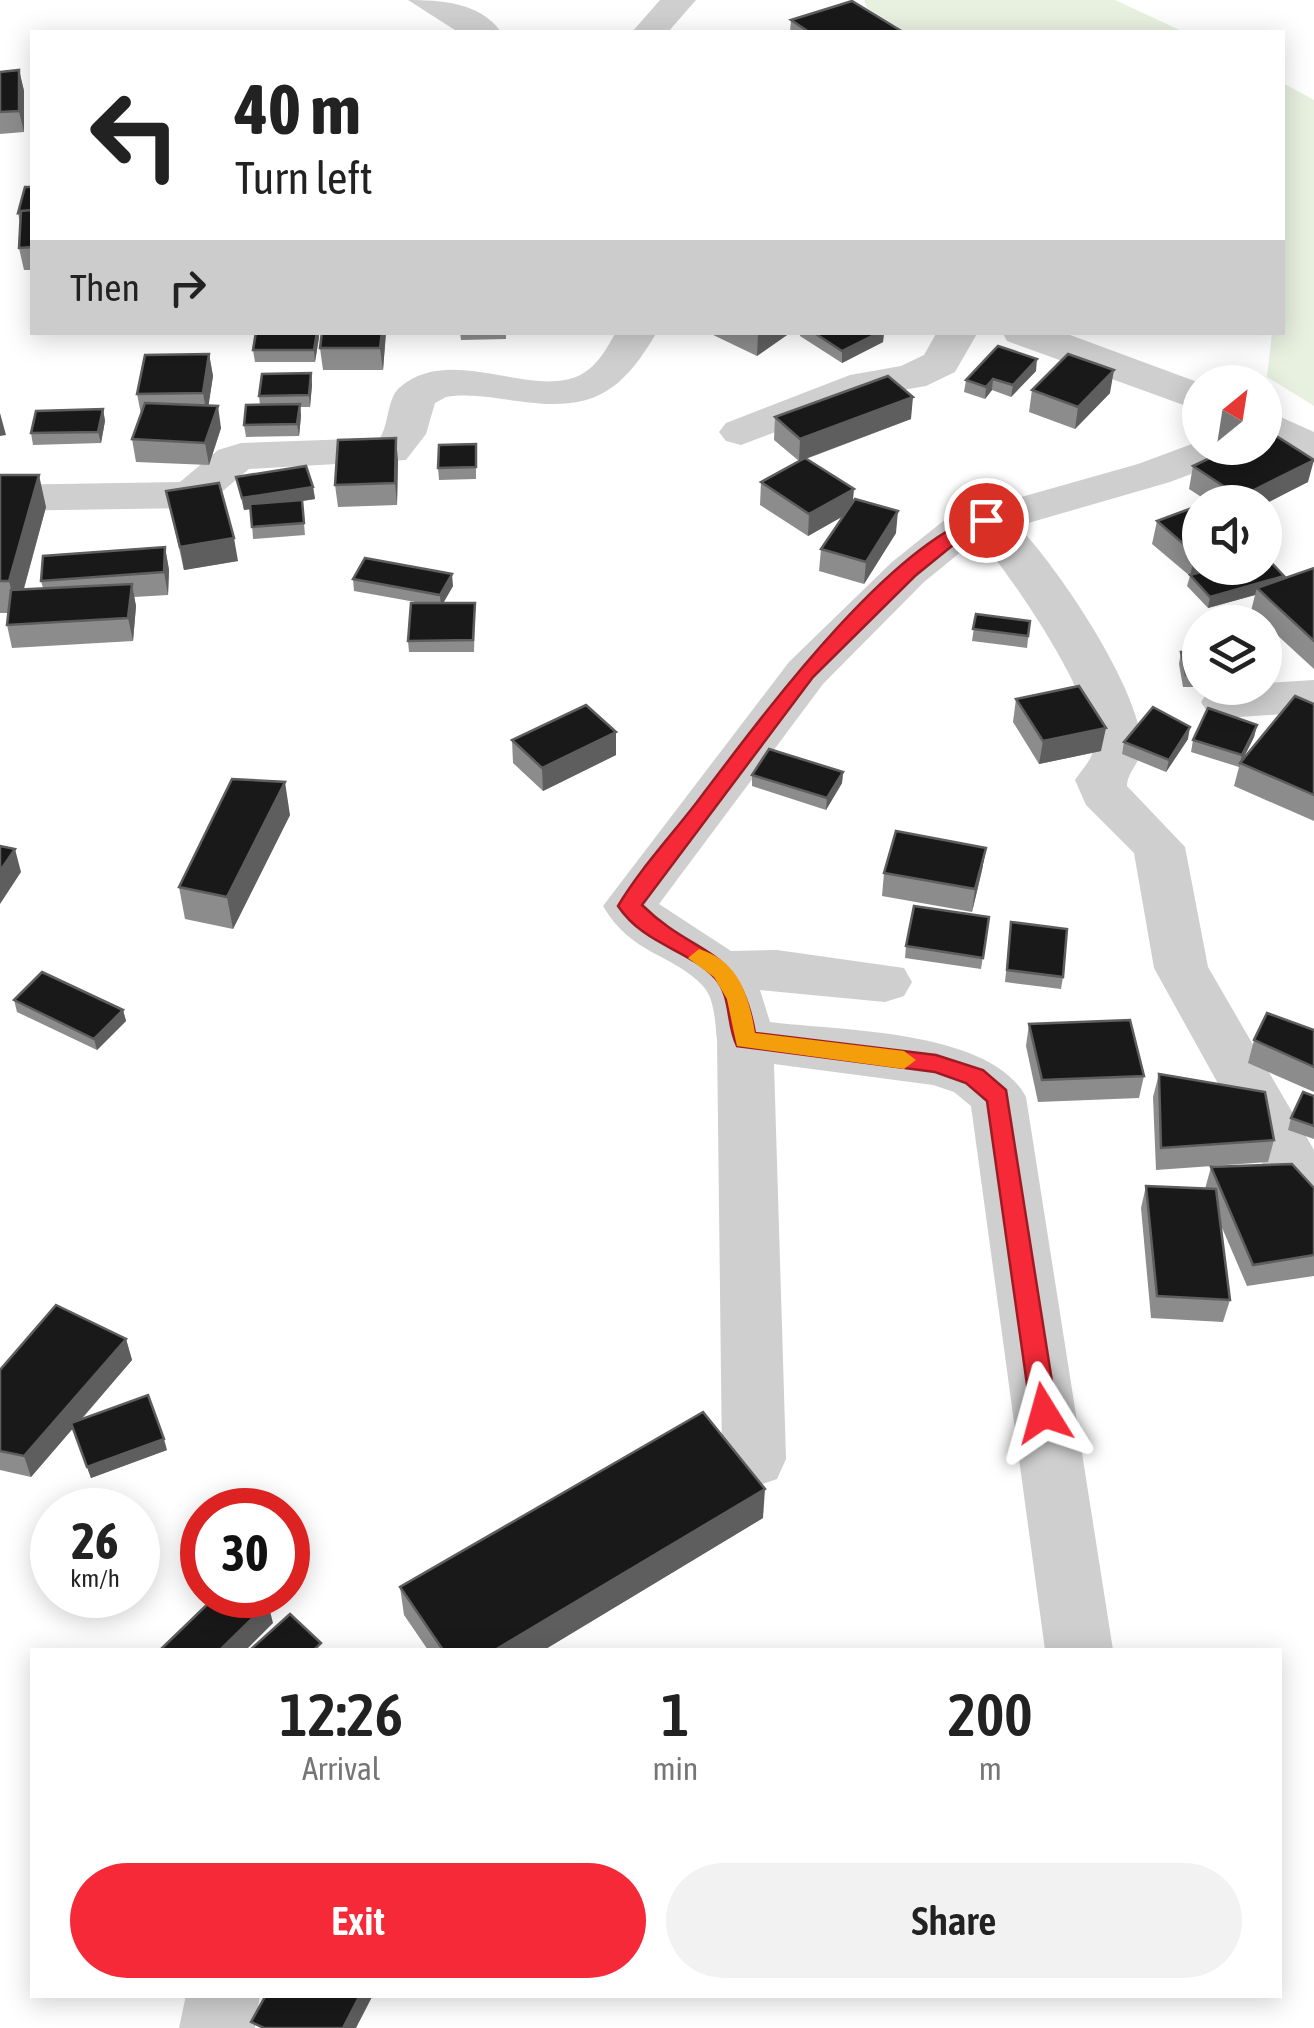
<!DOCTYPE html>
<html lang="en">
<head>
<meta charset="utf-8">
<style>
  body { margin:0; font-family:"Asap Condensed",sans-serif; background:#f2f2f2; color:#222; height:100vh; display:flex; flex-direction:column; font-size:38px; white-space:nowrap }
  * { box-sizing:border-box; margin:0 }
  p { font-size:32px; color:#767676 }
  .icon { flex:none; width:55px; height:55px; fill:none; stroke:currentColor; stroke-width:2; stroke-linecap:round; stroke-linejoin:round }
  .map { position:relative; flex:1; overflow:hidden }
  .panel { position:absolute; left:30px; top:1648px; width:1252px; height:350px; display:flex; flex-direction:column; background:#fff; border-radius:0px; box-shadow:0 5px 25px #0003 }
  .panel>* { flex:none }
  .guide { position:absolute; left:30px; top:30px; width:1255px; height:305px; border-radius:0px; box-shadow:0 5px 25px #0003; background:#fff; color:#222; overflow:hidden }
  .needle { width:65px; rotate:30deg }
  .controls { position:absolute; left:1182px; top:365px; display:grid; gap:20px }
  .controls a { display:grid; place-items:center; width:100px; height:100px; border-radius:50%; background:#fff; box-shadow:0 5px 25px #0003; font-size:50px }
  .speed { position:absolute; left:30px; top:1488px; display:flex; gap:20px; font-size:50px; font-weight:700; text-align:center }
  .speed>* { display:grid; place-content:center; width:130px; height:130px; border-radius:50%; background:#fff; box-shadow:0 5px 25px #0003; line-height:1 }
  .speed small { font-size:25px; font-weight:400 }
  .speed .limit { border:15px solid #d22; background:#fff; color:#111 }
  .pin { position:absolute; display:grid; place-items:center; width:85px; height:85px; color:#fff; margin:-42px; border:5px solid #fff; border-radius:50%; box-shadow:0 2px 10px #0007 }
  .me { position:absolute; width:110px; margin:-55px; rotate:352deg; stroke-linejoin:round; filter:drop-shadow(0 0 8px #0008) }
  .turn { display:flex; align-items:center; gap:35px; height:210px; padding:0 40px; font-size:45px }
  .turn .icon { width:130px; height:130px; stroke-width:2.5 }
  .turn b { display:block; font-size:70px; line-height:85px }
  .then { display:flex; align-items:center; height:95px; padding:0 40px; background:#0003; gap:20px; font-size:38px }
  .eta { display:flex; justify-content:space-evenly; align-items:center; height:170px; text-align:center }
  .eta b { font-size:60px; font-weight:600; line-height:70px }
  .button { display:flex; gap:20px; margin-top:auto; padding:20px 40px }
  .button a { flex:1; height:115px; border-radius:60px; background:#f52937; color:#fff; font-size:40px; font-weight:600; line-height:115px; text-align:center }
  .button a+a { background:#f2f2f2; color:#222 }
  .map>svg:first-child { display:block }
</style>
</head>
<body>
<div class="map">
<svg width="1314" height="2028" viewBox="0 0 1314 2028">
  <rect width="100%" height="100%" fill="#fff"/>
  <g fill="#e8f0e0">
    <polygon points="864,0 1115,0 1184,32 906,32 867,8"/>
    <polygon points="1283,83 1314,100 1314,406 1267,377 1272,333 1282,332"/>
  </g>
  <g fill="none" stroke-linecap="round" stroke-linejoin="round">
    <g fill="#cfcfcf" fill-rule="evenodd">
      <path d="M408,0C440,0 480,2 501,32H458Z"/>
      <polygon points="660,0 696,0 668,32 632,32"/>
      <path d="M616,332H657C620,395 591,412 517,401C494,398 470,393 446,397L435,403L426,434L406,460L249,469L212,500L189,508L0,511V485L180,482L218,450L241,443L380,438C389,424 387,399 399,388C451,342 533,401 582,374C598,365 607,348 616,332Z"/>
      <polygon points="937,332 978,332 955,372 926,386 874,395 741,445 726,441 719,432 726,423 850,375 901,366 924,355"/>
      <polygon points="1002,332 1062,332 1200,383 1200,411 1007,341"/>
      <polygon points="1265,410 1314,432 1314,463 1265,441"/>
      <path d="M1200,441V448H1243L1236,457L1170,482L1018,526C1059,569 1137,685 1142,744C1143,761 1127,771 1127,786L1185,847L1208,967L1314,1150V1225L1293,1219L1154,968L1134,853L1086,805L1075,780C1080,772 1089,763 1092,754C1106,712 1008,570 978,538L924,582L823,684L659,904L731,951L777,950L904,968L912,982L904,996L885,1002L760,990L770,1022C839,1031 990,1029 1026,1097L1113,1650H1045L971,1106L954,1092L933,1085L774,1064L786,1459L777,1479L754,1487L731,1479L722,1459L717,1040C715,1023 715,999 703,986C674,954 631,955 603,906L789,662L892,562L947,518L1138,464Z"/>
      <polygon points="1314,680 1314,712 1225,718 1208,713 1201,702 1208,691 1265,688 1265,683"/>
      <polygon points="186,1995 260,1995 255,2028 179,2028"/>
    </g>
  </g>
  <g fill="#8c8c8c">
    <polygon points="791,20 903,32 790,32"/>
    <polygon points="19,70 24,91 24,132 0,134 0,72"/>
    <polygon points="32,187 32,270 24,270 19,248 20,223 18,213"/>
    <polygon points="386,332 383,370 323,370 320,348"/>
    <polygon points="460,332 506,332 506,339 461,340"/>
    <polygon points="707,332 787,332 787,335 757,356"/>
    <polygon points="800,332 884,332 883,342 842,363 800,336"/>
    <polygon points="319,337 315,362 255,362 253,350"/>
    <polygon points="209,354 213,376 208,406 221,428 209,465 136,462 132,439 141,414 137,394"/>
    <polygon points="1036,371 1011,397 992,390 985,399 964,392 966,380"/>
    <polygon points="311,373 312,385 310,407 300,407 301,416 299,436 246,437 244,425 260,405 259,396"/>
    <polygon points="1032,390 1110,393 1075,429 1029,412"/>
    <polygon points="103,409 105,421 101,443 33,445 31,433"/>
    <polygon points="775,417 911,419 806,459 853,501 896,533 864,584 819,571 821,549 842,517 808,536 760,505 761,482 799,461 774,440"/>
    <polygon points="476,444 476,479 439,480 438,468"/>
    <polygon points="398,460 397,505 338,507 335,485"/>
    <polygon points="1193,466 1308,482 1265,502 1207,502 1209,502 1189,489"/>
    <polygon points="0,475 46,507 24,589 43,588 41,581 165,547 169,570 168,595 134,597 136,606 133,641 12,648 7,625 8,613 0,613"/>
    <polygon points="236,477 313,487 315,499 302,501 305,535 253,539 251,509 244,510"/>
    <polygon points="166,491 238,561 184,570"/>
    <polygon points="1200,505 1200,568 1283,579 1314,568 1314,669 1251,611 1255,595 1208,608 1187,586 1190,576 1152,544 1157,521"/>
    <polygon points="353,579 453,586 443,603 475,615 474,652 409,652 408,641 421,603 354,591"/>
    <polygon points="976,614 1030,621 1027,648 972,641"/>
    <polygon points="1181,652 1200,652 1200,687 1183,687 1179,664"/>
    <polygon points="1016,699 1101,751 1039,764 1013,722"/>
    <polygon points="1314,704 1314,821 1234,786 1239,767 1191,752 1193,740 1257,725 1254,737 1243,759"/>
    <polygon points="1188,739 1166,772 1122,754 1124,742"/>
    <polygon points="512,740 616,755 543,791 513,763"/>
    <polygon points="843,772 842,783 826,810 752,786 752,775"/>
    <polygon points="290,815 233,929 185,919 179,887"/>
    <polygon points="986,848 982,870 972,912 882,896 884,873"/>
    <polygon points="989,917 981,969 905,958 906,946"/>
    <polygon points="1011,922 1063,977 1061,989 1005,982"/>
    <polygon points="14,1000 123,1010 126,1021 97,1050 17,1012"/>
    <polygon points="1029,1024 1144,1076 1139,1098 1038,1102 1026,1046"/>
    <polygon points="1314,1030 1314,1092 1248,1063 1254,1040"/>
    <polygon points="1159,1074 1274,1140 1268,1162 1156,1170 1153,1097"/>
    <polygon points="1314,1096 1314,1139 1288,1130 1291,1118"/>
    <polygon points="1211,1167 1314,1188 1314,1276 1247,1286 1220,1223 1230,1300 1223,1322 1151,1318 1141,1208 1146,1186 1205,1189"/>
    <polygon points="126,1339 132,1360 81,1420 167,1450 91,1478 73,1428 31,1477 0,1470 0,1370"/>
    <polygon points="763,1518 544,1650 428,1650 404,1615 400,1587"/>
  </g>
  <g fill="#5e5e5e">
    <polygon points="19,70 24,91 24,132 19,111"/>
    <polygon points="317,332 319,332 319,337 315,362 314,350"/>
    <polygon points="382,332 386,332 383,370 380,348"/>
    <polygon points="759,332 787,332 787,335 757,356 758,334"/>
    <polygon points="880,332 884,332 883,342 842,363 842,351"/>
    <polygon points="209,354 213,376 207,416 203,393"/>
    <polygon points="1037,359 1036,371 1011,397 1013,385"/>
    <polygon points="1114,370 1110,393 1075,429 1078,407"/>
    <polygon points="311,373 312,385 310,407 309,395"/>
    <polygon points="993,379 992,390 985,399 986,387"/>
    <polygon points="913,397 911,419 799,461 800,439"/>
    <polygon points="300,404 301,416 299,436 297,424"/>
    <polygon points="218,406 221,428 209,465 205,443"/>
    <polygon points="103,409 105,421 101,443 98,432"/>
    <polygon points="0,413 6,435 0,436"/>
    <polygon points="396,438 398,460 397,505 395,483"/>
    <polygon points="1314,460 1308,482 1265,504 1265,502 1239,502 1240,497"/>
    <polygon points="39,475 46,507 17,613 9,581"/>
    <polygon points="313,487 315,499 302,501 305,535 302,501 244,510 242,498"/>
    <polygon points="854,489 852,511 808,536 809,514"/>
    <polygon points="898,511 896,533 864,584 866,562"/>
    <polygon points="234,538 238,561 184,570 180,547"/>
    <polygon points="165,547 169,570 168,595 164,572"/>
    <polygon points="1200,552 1200,568 1214,568 1190,576 1195,554"/>
    <polygon points="452,574 453,586 441,607 440,595"/>
    <polygon points="1284,576 1281,588 1257,588 1255,595 1208,608 1210,597"/>
    <polygon points="132,584 136,606 133,641 128,618"/>
    <polygon points="1257,725 1254,737 1239,767 1242,755"/>
    <polygon points="1190,727 1188,739 1166,772 1169,760"/>
    <polygon points="1106,728 1101,751 1039,764 1043,741"/>
    <polygon points="616,732 616,755 543,791 542,768"/>
    <polygon points="843,772 842,783 826,810 827,798"/>
    <polygon points="285,782 290,815 233,929 227,897"/>
    <polygon points="986,848 982,870 972,912 975,889"/>
    <polygon points="15,849 21,872 0,904 0,871"/>
    <polygon points="123,1010 126,1021 97,1050 94,1039"/>
    <polygon points="126,1339 132,1360 31,1477 24,1456"/>
    <polygon points="164,1439 167,1450 91,1478 87,1467"/>
    <polygon points="765,1489 763,1518 544,1650 495,1650"/>
    <polygon points="268,1603 273,1623 246,1650 220,1650"/>
    <polygon points="360,1995 373,1995 356,2028 343,2028"/>
  </g>
  <g fill="#191919" stroke="#5e5e5e" stroke-width="2.5">
    <polygon points="852,1 903,32 809,32 791,20"/>
    <polygon points="19,70 19,111 0,112 0,72"/>
    <polygon points="25,187 32,187 32,210 18,213"/>
    <polygon points="32,210 32,247 19,248 21,211"/>
    <polygon points="256,332 317,332 314,350 253,350"/>
    <polygon points="322,332 382,332 380,348 320,348"/>
    <polygon points="813,332 880,332 842,351"/>
    <polygon points="998,346 1037,359 1013,385 993,379 986,387 966,380"/>
    <polygon points="209,354 203,393 137,394 145,355"/>
    <polygon points="1068,354 1114,370 1078,407 1032,390"/>
    <polygon points="311,373 309,395 259,396 262,374"/>
    <polygon points="888,376 913,397 800,439 775,417"/>
    <polygon points="145,403 218,406 205,443 132,439"/>
    <polygon points="300,404 297,424 244,425 246,405"/>
    <polygon points="103,409 98,432 31,433 36,411"/>
    <polygon points="1267,430 1314,460 1240,497 1193,466 1231,448 1265,448 1265,431"/>
    <polygon points="396,438 395,483 335,485 338,440"/>
    <polygon points="476,444 476,467 438,468 439,445"/>
    <polygon points="805,458 854,489 809,514 761,482"/>
    <polygon points="306,466 313,487 242,498 236,477"/>
    <polygon points="0,475 39,475 9,581 0,581"/>
    <polygon points="219,483 234,538 180,547 166,491"/>
    <polygon points="1220,498 1225,502 1207,502"/>
    <polygon points="855,499 898,511 866,562 821,549"/>
    <polygon points="302,500 304,523 252,527 250,504"/>
    <polygon points="1200,505 1200,552 1195,554 1157,521"/>
    <polygon points="165,547 164,572 41,581 43,556"/>
    <polygon points="1265,556 1284,576 1210,597 1190,575 1215,568 1265,568"/>
    <polygon points="365,558 452,574 440,595 353,579"/>
    <polygon points="1314,568 1314,641 1257,588"/>
    <polygon points="132,584 128,618 7,625 11,590"/>
    <polygon points="411,603 475,603 473,640 408,641"/>
    <polygon points="976,614 1030,621 1028,636 973,629"/>
    <polygon points="1181,652 1200,652 1200,675 1186,675"/>
    <polygon points="1079,686 1106,728 1043,741 1016,699"/>
    <polygon points="1295,696 1314,704 1314,795 1240,763"/>
    <polygon points="586,705 616,732 542,768 512,740"/>
    <polygon points="1153,707 1190,727 1169,760 1124,742"/>
    <polygon points="1208,708 1257,725 1242,755 1193,740"/>
    <polygon points="769,749 843,772 827,798 752,775"/>
    <polygon points="232,779 285,782 227,897 179,887"/>
    <polygon points="896,831 986,848 975,889 884,873"/>
    <polygon points="0,846 15,849 0,871"/>
    <polygon points="914,906 989,917 983,958 906,946"/>
    <polygon points="1011,922 1067,929 1063,977 1007,970"/>
    <polygon points="42,972 123,1010 94,1039 14,1000"/>
    <polygon points="1267,1013 1314,1030 1314,1067 1254,1040"/>
    <polygon points="1130,1020 1144,1076 1042,1080 1029,1024"/>
    <polygon points="1159,1074 1265,1092 1274,1140 1161,1148"/>
    <polygon points="1303,1092 1314,1096 1314,1126 1291,1118"/>
    <polygon points="1292,1164 1314,1188 1314,1255 1253,1265 1211,1167"/>
    <polygon points="1146,1186 1216,1189 1230,1300 1157,1296"/>
    <polygon points="56,1305 126,1339 24,1456 0,1451 0,1370"/>
    <polygon points="148,1395 164,1439 87,1467 71,1423"/>
    <polygon points="703,1412 765,1489 495,1650 443,1650 400,1587"/>
    <polygon points="217,1595 258,1595 268,1603 220,1650 160,1650"/>
    <polygon points="290,1614 321,1643 314,1650 250,1650"/>
    <polygon points="266,1995 360,1995 343,2028 264,2028 251,2022"/>
  </g>
  <path fill="#f52937" stroke="#9f1b24" stroke-width="2.5" d="M986,514L996,520L969,532L915,576L813,677L642,905C697,959 739,943 755,1033L936,1055L983,1070L1006,1090L1057,1413L1053,1421H1035L1031,1413L987,1101L966,1083L935,1072L737,1046C726,1024 732,997 715,978C688,949 644,945 618,906C640,869 671,836 697,802C757,723 891,539 986,514Z"/>
  <path fill="#f59e0b" d="M699,949C739,961 749,996 755,1033L904,1051L916,1060L904,1069L737,1046L727,999L714,977L688,958Z"/>
</svg>
<div class="controls">
<a><svg class="needle" viewBox="-14 -14 28 28"><path d="M0-13l5 13h-10z" fill="#e53935"/><path d="M0 13l5-13h-10z" fill="#767676"/></svg></a>
<a><svg class="icon" aria-label="sound" viewBox="0 0 24 24"><path d="M4 9h4l5-4v14l-5-4H4zM17 9q2 3 0 6"/></svg></a>
<a><svg class="icon" aria-label="layers" viewBox="0 0 24 24"><path d="M12 4l9 5-9 5-9-5zM3 14l9 5 9-5"/></svg></a>
</div>
<div class="speed"><div>26<small>km/h</small></div><div class="limit">30</div></div>
<div class="pin" style="left:986px;top:520px;background:#d93025"><svg class="icon" aria-label="arrive" viewBox="0 0 24 24"><path d="M6 21V4h12l-3 4 3 4H6"/></svg></div>
<svg class="me" style="left:1044px;top:1413px" viewBox="-20 -20 40 40"><path d="M0-17L14 15 0 8-14 15z" fill="#f52937" stroke="#fff" stroke-width="4"/></svg>
<div class="guide">
<div class="turn"><svg class="icon" aria-label="left" viewBox="0 0 24 24"><path d="M17 20v-9H6M10 6l-5 5 5 5"/></svg><div><b>40 m</b>Turn left</div></div>
<div class="then">Then<svg class="icon" aria-label="right" viewBox="0 0 24 24"><path d="M7 20v-9h11M14 6l5 5-5 5"/></svg></div>
</div>
<section class="panel">
<div class="eta">
<div><b>12:26</b><p>Arrival</p></div>
<div><b>1</b><p>min</p></div>
<div><b>200</b><p>m</p></div>
</div>
<div class="button"><a>Exit</a><a>Share</a></div>
</section>
</div>
</body>
</html>
